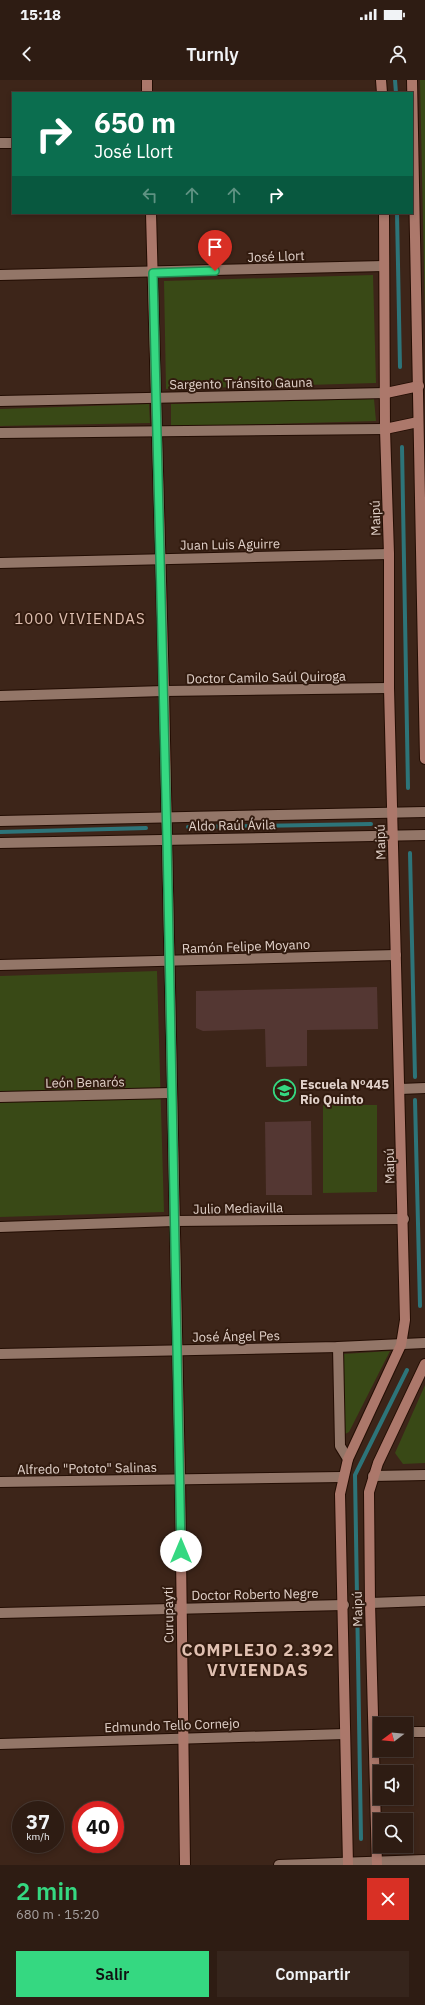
<!DOCTYPE html>
<html lang="es">
<head>
<meta charset="utf-8">
<style>
  body { margin:0; font-family:"IBM Plex Sans",sans-serif; background:#36251c; color:#f1f3f6; height:100vh; display:flex; flex-direction:column; font-size:15px; white-space:nowrap }
  * { box-sizing:border-box; margin:0 }
  p { font-size:13px; color:#a7a1a0 }
  .icon { flex:none; width:22px; height:22px; fill:none; stroke:currentColor; stroke-width:2; stroke-linecap:round; stroke-linejoin:round }
  .map { position:relative; height:1785px; overflow:hidden }
  .details { display:flex; flex-direction:column; background:#2e1c13; flex:1 }
  .details>* { flex:none }
  .top-card { position:absolute; left:12px; top:12px; width:401px; height:122px; border-radius:0px; box-shadow:0 2px 6px #0003,0 0 0 1px #493a33; background:#0b6e4f; color:#fff; overflow:hidden }
  .needle { width:26px; rotate:254deg }
  .fabs { position:absolute; left:373px; top:1637px; display:grid; gap:8px }
  .fabs a { display:grid; place-items:center; width:40px; height:40px; border-radius:0px; background:#2e1c13; box-shadow:0 2px 6px #0003,0 0 0 1px #493a33; font-size:20px }
  .speed { position:absolute; left:12px; top:1721px; display:flex; gap:8px; font-size:20px; font-weight:700; text-align:center }
  .speed>* { display:grid; place-content:center; width:52px; height:52px; border-radius:50%; background:#2e1c13; box-shadow:0 2px 6px #0003,0 0 0 1px #493a33; line-height:1 }
  .speed small { font-size:10px; font-weight:400 }
  .speed .limit { border:6px solid #d22; background:#fff; color:#111 }
  .pin { position:absolute; display:grid; place-items:center; width:34px; height:34px; color:#fff; margin:-41px -17px; border-radius:50% 50% 50% 0; rotate:-45deg; box-shadow:0 0 4px #0007 }
  .pin .icon { rotate:45deg }
  .me { position:absolute; width:44px; margin:-22px; rotate:0deg; stroke-linejoin:round; filter:drop-shadow(0 0 3px #0008) }
  .turn { display:flex; align-items:center; gap:14px; height:84px; padding:0 16px; font-size:18px }
  .turn .icon { width:52px; height:52px; stroke-width:2.5 }
  .turn b { display:block; font-size:28px; line-height:34px }
  .lanes { display:flex; align-items:center; height:38px; padding:0 16px; background:#0003; justify-content:center; gap:20px; direction:ltr }
  .lanes .off { opacity:.35 }
  .round { display:grid; place-items:center; flex:none; width:42px; height:42px; border-radius:0px; background:#36251c }
  .overview { display:flex; align-items:center; justify-content:space-between; height:68px; padding:0 16px }
  h1 { font-size:24px; font-weight:600; line-height:30px; color:#35d881 }
  .action { display:flex; gap:8px; margin-top:auto; padding:8px 16px }
  .action a { flex:1; height:46px; border-radius:0px; background:#35d881; color:#111; font-size:16px; font-weight:600; line-height:46px; text-align:center }
  .action a+a { background:#36251c; color:#f1f3f6 }
  .status { display:flex; justify-content:space-between; align-items:center; height:28px; padding:0 20px; background:#2e1c13; direction:ltr }
  .status svg { height:11px; fill:currentColor }
  header { display:flex; justify-content:space-between; align-items:center; height:52px; padding:0 16px; background:#2e1c13; font-size:18px; font-weight:600 }
  .map>svg:first-child { display:block }
</style>
</head>
<body>
<div class="status"><b>15:18</b><svg viewBox="0 0 49 12"><path d="M0 12V9h3v3zM5 12V6h3v6zM10 12V3h3v9zM15 12V0h3v12zM26 1h20v11H26zM47 4h2v5h-2z"/></svg></div>
<header><svg class="icon" aria-label="back" viewBox="0 0 24 24"><path d="M15 5l-7 7 7 7"/></svg>Turnly<svg class="icon" aria-label="person" viewBox="0 0 24 24"><circle cx="12" cy="8" r="4"/><path d="M4 21q1-7 8-7t8 7"/></svg></header>
<div class="map">
<svg width="425" height="1785" viewBox="0 0 425 1785">
  <rect width="100%" height="100%" fill="#3d2519"/>
  <g fill="#394916">
    <polygon points="420,0 425,0 425,237"/>
    <polygon points="373,195 376,303 166,309 164,201"/>
    <polygon points="374,319 376,341 171,347 171,324"/>
    <polygon points="149,324 150,343 0,346 0,329"/>
    <polygon points="157,891 164,1132 0,1137 0,896"/>
    <polygon points="323,1025 377,1025 377,1112 323,1113"/>
    <polygon points="390,1271 349,1352 345,1354 343,1274"/>
    <polygon points="425,1305 425,1383 403,1384 395,1373"/>
  </g>
  <g fill="none" stroke-linecap="round" stroke-linejoin="round">
    <g stroke="#2d7479" stroke-width="4">
      <polyline points="395,0 396,13"/>
      <polyline points="397,133 400,287"/>
      <polyline points="402,367 408,708"/>
      <polyline points="188,747 371,744"/>
      <polyline points="0,752 146,748"/>
      <polyline points="410,773 415,997"/>
      <polyline points="415,1020 420,1226"/>
      <polyline points="361,1759 355,1395 407,1290"/>
    </g>
  </g>
  <g fill="#543733">
    <polygon points="377,907 378,949 307,950 307,986 266,987 265,949 203,951 196,948 196,911"/>
    <polygon points="311,1041 312,1115 266,1115 265,1042"/>
  </g>
  <g fill="none" stroke-linecap="round" stroke-linejoin="round">
    <defs>
      <g id="street">
        <polyline points="0,63 13,63"/>
        <polyline points="0,195 384,186"/>
        <polyline points="0,321 386,313"/>
        <polyline points="0,353 385,349"/>
        <polyline points="0,483 389,474"/>
        <polyline points="0,616 164,611 389,608"/>
        <polyline points="0,741 425,732"/>
        <polyline points="0,763 425,755"/>
        <polyline points="0,885 396,875"/>
        <polyline points="400,1009 425,1008"/>
        <polyline points="0,1017 171,1013"/>
        <polyline points="0,1147 174,1141 404,1139"/>
        <polyline points="338,1267 340,1366 348,1379"/>
        <polyline points="0,1274 338,1267 425,1263"/>
        <polyline points="373,1396 425,1395"/>
        <polyline points="0,1402 342,1397"/>
        <polyline points="370,1523 425,1521"/>
        <polyline points="0,1533 344,1525"/>
        <polyline points="406,1652 425,1652"/>
        <polyline points="0,1664 345,1654"/>
        <polyline points="279,1785 425,1780"/>
      </g>
      <g id="secondary">
        <polyline points="147,0 147,13"/>
        <polyline points="381,0 382,13"/>
        <polyline points="412,0 425,679"/>
        <polyline points="151,133 164,611 180,1399 185,1785"/>
        <polyline points="386,313 419,306"/>
        <polyline points="385,349 418,342"/>
        <polyline points="348,1785 340,1414 348,1379 401,1265 405,1240 389,608 389,474 385,349 384,133"/>
        <polyline points="377,1785 370,1523 369,1412 378,1383 425,1284"/>
      </g>
    </defs>
    <use href="#street" stroke="#230d03" stroke-width="12"/>
    <use href="#secondary" stroke="#230d03" stroke-width="12"/>
    <use href="#street" stroke="#937668" stroke-width="10"/>
    <use href="#secondary" stroke="#ac786b" stroke-width="10"/>
  </g>
  <g fill="none" stroke-linecap="round" stroke-linejoin="round">
    <defs>
      <polyline id="route" points="181,1471 167,760 153,193 215,191"/>
    </defs>
    <use href="#route" stroke="#228c54" stroke-width="10"/>
    <use href="#route" stroke="#35d881" stroke-width="7"/>
  </g>
  <defs>
    <symbol id="school-ring" viewBox="-11 -11 22 22"><circle r="9.5" fill="#321b0f" stroke="#35d881" stroke-width="1.5"/><path d="M0-5L7-2L0 1L-7-2ZM-4 1L0 2.5L4 1V4Q0 6-4 4Z" fill="#35d881"/></symbol>
  </defs>
  <g fill-rule="evenodd">
    <use href="#school-ring" x="272" y="998" width="25" height="25"/>
  </g>
  <g text-anchor="middle" stroke-width="4" stroke-linejoin="round" paint-order="stroke">
    <g font-size="13" fill="#e1d1c9" stroke="#321b0f">
      <text transform="translate(276 176) rotate(-2)" y="5">José Llort</text>
      <text transform="translate(241 303) rotate(-1)" y="5">Sargento Tránsito Gauna</text>
      <text transform="translate(375 438) rotate(-92)" y="5">Maipú</text>
      <text transform="translate(230 464) rotate(-1)" y="5">Juan Luis Aguirre</text>
      <text transform="translate(266 597) rotate(-1)" y="5">Doctor Camilo Saúl Quiroga</text>
      <text transform="translate(232 745) rotate(-1)" y="5">Aldo Raúl Ávila</text>
      <text transform="translate(380 762) rotate(-92)" y="5">Maipú</text>
      <text transform="translate(246 866) rotate(-2)" y="5">Ramón Felipe Moyano</text>
      <text transform="translate(85 1002) rotate(-1)" y="5">León Benarós</text>
      <text transform="translate(389 1086) rotate(-92)" y="5">Maipú</text>
      <text transform="translate(238 1128) rotate(-1)" y="5">Julio Mediavilla</text>
      <text transform="translate(236 1256) rotate(-1)" y="5">José Ángel Pes</text>
      <text transform="translate(87 1388) rotate(-1)" y="5">Alfredo "Pototo" Salinas</text>
      <text transform="translate(255 1514) rotate(-1)" y="5">Doctor Roberto Negre</text>
      <text transform="translate(357 1529) rotate(-91)" y="5">Maipú</text>
      <text transform="translate(168 1535) rotate(-91)" y="5">Curupaytí</text>
      <text transform="translate(172 1645) rotate(-2)" y="5">Edmundo Tello Cornejo</text>
    </g>
    <g font-size="13" font-weight="bold" fill="#e1d1c9" stroke="#321b0f" text-anchor="start">
      <text x="300" y="1009">Escuela Nº445<tspan x="300" dy="15">Rio Quinto</tspan></text>
    </g>
    <g font-size="15" letter-spacing="1" fill="#e0c0b1" stroke="#321b0f">
      <text x="80" y="544">1000 VIVIENDAS</text>
    </g>
    <g font-size="17" font-weight="bold" letter-spacing="1" fill="#e0c0b1" stroke="#321b0f">
      <text x="258" y="1576">COMPLEJO 2.392<tspan x="258" dy="20">VIVIENDAS</tspan></text>
    </g>
  </g>
</svg>
<div class="fabs">
<a><svg class="needle" viewBox="-14 -14 28 28"><path d="M0-13l5 13h-10z" fill="#e53935"/><path d="M0 13l5-13h-10z" fill="#a7a1a0"/></svg></a>
<a><svg class="icon" aria-label="sound" viewBox="0 0 24 24"><path d="M4 9h4l5-4v14l-5-4H4zM17 9q2 3 0 6"/></svg></a>
<a><svg class="icon" aria-label="search" viewBox="0 0 24 24"><circle cx="10" cy="10" r="6"/><path d="M15 15l6 6"/></svg></a>
</div>
<div class="speed"><div>37<small>km/h</small></div><div class="limit">40</div></div>
<div class="pin" style="left:215px;top:191px;background:#d93025"><svg class="icon" aria-label="arrive" viewBox="0 0 24 24"><path d="M6 21V4h12l-3 4 3 4H6"/></svg></div>
<svg class="me" style="left:181px;top:1471px" viewBox="-20 -20 40 40"><circle r="19" fill="#fff"/><path d="M0-13L10 11 0 6-10 11z" fill="#35d881"/></svg>
<div class="top-card">
<div class="turn"><svg class="icon" aria-label="right" viewBox="0 0 24 24"><path d="M7 20v-9h11M14 6l5 5-5 5"/></svg><div><b>650 m</b>José Llort</div></div>
<div class="lanes"><svg class="icon off" aria-label="left" viewBox="0 0 24 24"><path d="M17 20v-9H6M10 6l-5 5 5 5"/></svg><svg class="icon off" aria-label="ahead" viewBox="0 0 24 24"><path d="M12 20V5M6 11l6-6 6 6"/></svg><svg class="icon off" aria-label="ahead" viewBox="0 0 24 24"><path d="M12 20V5M6 11l6-6 6 6"/></svg><svg class="icon" aria-label="right" viewBox="0 0 24 24"><path d="M7 20v-9h11M14 6l5 5-5 5"/></svg></div>
</div>
</div>
<section class="details">
<div class="overview"><div><h1>2 min</h1><p>680 m · 15:20</p></div><a class="round" style="background:#d93025;color:#fff"><svg class="icon" aria-label="close" viewBox="0 0 24 24"><path d="M6 6l12 12M18 6L6 18"/></svg></a></div>
<div class="action"><a>Salir</a><a>Compartir</a></div>
</section>
</body>
</html>
